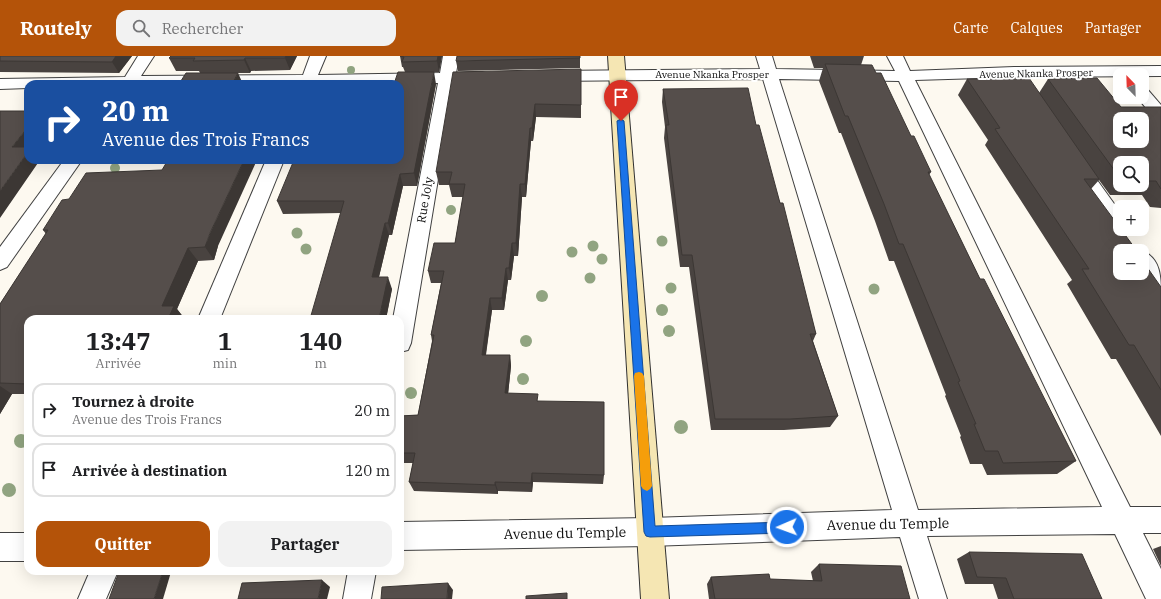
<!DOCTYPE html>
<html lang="fr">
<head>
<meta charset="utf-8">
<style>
  body { margin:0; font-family:"IBM Plex Serif",serif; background:#f2f2f2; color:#202124; height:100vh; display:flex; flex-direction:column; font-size:15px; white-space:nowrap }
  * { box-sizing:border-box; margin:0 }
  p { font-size:13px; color:#757577 }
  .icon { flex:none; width:22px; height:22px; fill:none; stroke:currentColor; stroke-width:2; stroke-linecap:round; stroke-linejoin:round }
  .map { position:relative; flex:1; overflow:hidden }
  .panel { position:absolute; left:24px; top:259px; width:380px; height:260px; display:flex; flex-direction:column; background:#fff; border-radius:12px; box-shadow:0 4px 16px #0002 }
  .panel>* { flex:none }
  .top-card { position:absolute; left:24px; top:24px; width:380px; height:84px; border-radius:12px; box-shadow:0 4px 16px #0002; background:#1a4fa0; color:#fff; overflow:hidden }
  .needle { width:26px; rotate:337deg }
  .tools { position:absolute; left:1113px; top:12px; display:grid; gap:8px }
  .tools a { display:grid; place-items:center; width:36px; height:36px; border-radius:8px; background:#fff; box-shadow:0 4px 16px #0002; font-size:20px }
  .pin { position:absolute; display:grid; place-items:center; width:34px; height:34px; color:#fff; margin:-41px -17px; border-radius:50% 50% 50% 0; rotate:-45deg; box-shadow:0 0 4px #0007 }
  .pin .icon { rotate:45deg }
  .me { position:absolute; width:44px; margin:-22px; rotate:268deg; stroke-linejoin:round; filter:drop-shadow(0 0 3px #0008) }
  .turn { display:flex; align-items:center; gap:14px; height:84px; padding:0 12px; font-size:18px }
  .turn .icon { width:52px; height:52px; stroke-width:2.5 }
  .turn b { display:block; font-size:28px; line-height:34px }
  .eta { display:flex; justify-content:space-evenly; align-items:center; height:68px; text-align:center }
  .eta b { font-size:24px; font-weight:700; line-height:28px }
  .primary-button { display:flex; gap:8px; margin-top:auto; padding:8px 12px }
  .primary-button a { flex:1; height:46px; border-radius:12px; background:#b45309; color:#fff; font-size:16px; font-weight:700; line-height:46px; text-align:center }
  .primary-button a+a { background:#f2f2f2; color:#202124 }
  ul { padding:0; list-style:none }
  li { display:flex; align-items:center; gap:12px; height:54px; margin:0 8px 6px; padding:0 4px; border:2px solid #e0e0e0; border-radius:12px }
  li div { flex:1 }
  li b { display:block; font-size:15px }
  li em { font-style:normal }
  header { display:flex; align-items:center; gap:24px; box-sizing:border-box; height:56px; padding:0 20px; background:#b45309; color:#fff }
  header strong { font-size:19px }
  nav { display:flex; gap:22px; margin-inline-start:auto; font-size:14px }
  .search { width:280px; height:36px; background:#f2f2f2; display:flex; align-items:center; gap:10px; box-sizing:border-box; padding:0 14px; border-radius:12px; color:#757577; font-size:15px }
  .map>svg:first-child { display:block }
</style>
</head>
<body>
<header>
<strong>Routely</strong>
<div class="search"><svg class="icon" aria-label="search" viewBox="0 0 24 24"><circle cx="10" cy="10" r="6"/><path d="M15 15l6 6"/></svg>Rechercher</div>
<nav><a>Carte</a><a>Calques</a><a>Partager</a></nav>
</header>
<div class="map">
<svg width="1161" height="543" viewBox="0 0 1161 543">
  <rect width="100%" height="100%" fill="#fdf9f0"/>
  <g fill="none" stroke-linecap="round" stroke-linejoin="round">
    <defs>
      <g id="street">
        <polygon points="138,0 154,0 141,20 303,19 310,0 326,0 318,19 440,17 443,0 459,0 456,17 482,16 488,18 490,21 488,24 454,26 411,287 408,294 400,296 400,263 393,263 438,27 28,28 28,32 0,33 0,23 125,21"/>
        <path d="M756,0H772L776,13L895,15L887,0H903L910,15L1014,11L1161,10V20L1014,21L915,24L1130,451H1161V477H1143L1161,513V543H1146L1115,478L927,480L947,543H919L900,481L650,490L400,494V466L650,462L892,454L763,23L550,25L544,23L542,20L544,17L550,15L760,13ZM779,23L899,25L1102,451L918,454Z"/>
        <polygon points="1142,32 1148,34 1161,49 1161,64 1155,63 1137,41 1142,41"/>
        <polygon points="1076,101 1082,103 1120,156 1120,173 1129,173 1127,176 1120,178 1113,176 1067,107 1070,103"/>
        <polygon points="64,104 82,104 7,211 0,214 0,191"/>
        <polygon points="266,104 284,104 220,263 198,263"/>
        <path d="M1142,195C1161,202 1161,222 1161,239L1154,237L1141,217H1142Z"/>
        <rect x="0" y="477" width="28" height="28"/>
        <polygon points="90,515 118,515 106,543 78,543"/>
        <polygon points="348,515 376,515 371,543 343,543"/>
      </g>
      <polygon id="secondary" points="608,0 624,0 669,543 641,543"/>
    </defs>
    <use href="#street" stroke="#414141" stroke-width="2"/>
    <use href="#secondary" stroke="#303030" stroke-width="2"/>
    <use href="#street" fill="#fff" fill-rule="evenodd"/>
    <use href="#secondary" fill="#f5e6b3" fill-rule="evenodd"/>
  </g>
  <g fill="#91a481">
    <circle cx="351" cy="14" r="4"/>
    <circle cx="115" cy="112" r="5"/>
    <circle cx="451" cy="154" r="5"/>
    <circle cx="297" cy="177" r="5.5"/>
    <circle cx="662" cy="185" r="5.5"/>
    <circle cx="593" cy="190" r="5.5"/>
    <circle cx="306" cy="193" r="5.5"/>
    <circle cx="572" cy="196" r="5.5"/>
    <circle cx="602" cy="203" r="5.5"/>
    <circle cx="590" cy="222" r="5.5"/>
    <circle cx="671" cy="232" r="5.5"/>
    <circle cx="874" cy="233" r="5.5"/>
    <circle cx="542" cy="240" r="6"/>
    <circle cx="662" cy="254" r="6"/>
    <circle cx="669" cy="275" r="6"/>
    <circle cx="526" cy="285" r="6"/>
    <circle cx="523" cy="323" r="6"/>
    <circle cx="411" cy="337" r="6"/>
    <circle cx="681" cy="371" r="7"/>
    <circle cx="21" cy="385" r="7"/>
    <circle cx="9" cy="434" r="7"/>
  </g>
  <g fill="#494340" fill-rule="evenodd">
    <polygon points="0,0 132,0 119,17 0,16"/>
    <polygon points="171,0 297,0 290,14 251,15 250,17 200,17 199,15 176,15 169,2"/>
    <polygon points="400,0 442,0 439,16 405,16 403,11 402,11"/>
    <polygon points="580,0 580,12 458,15 456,5"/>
    <polygon points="810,0 864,0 861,9 911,80 931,116 929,119 980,223 1076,405 1057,418 987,419 982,408 970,408 960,381 961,380 945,340 946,339 894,205 889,205 875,165 841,77 839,77 819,25 823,12 814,12"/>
    <polygon points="581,13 581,62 536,61 533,85 531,85 526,141 522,141 518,200 514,200 511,224 508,224 504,254 492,254 486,299 510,299 511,310 508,338 538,345 604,419 603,428 533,426 532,436 498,435 498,438 414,435 409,426 413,407 400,407 400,360 418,359 432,285 431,279 441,227 431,227 428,215 455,187 463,141 452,141 449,129 439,129 436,116"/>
    <path d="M967,23L1039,37L1048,23L1121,51H1161V152L1150,151L1142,139H1110L1099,124L1091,133L1120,195L1161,231V380L1116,303H1111L1067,228L1072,224L985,89L988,84L958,39ZM1120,107H1142V129H1120Z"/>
    <polygon points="436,28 417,130 403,130 392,179 389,179 379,221 392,233 386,263 341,157 283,158 277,145"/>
    <polygon points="663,33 756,69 780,147 816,278 813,285 838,360 830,371 784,374 711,374 689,211 680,211 664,82 665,71 662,46"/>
    <polygon points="69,143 218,190 214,204 198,205 177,253 184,262 184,263 28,263 28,338 12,338 0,358 0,248 46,178 43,174"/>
    <polygon points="1161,490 1161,510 1153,493"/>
    <polygon points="969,496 1102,543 998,543 993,528 965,528 957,503"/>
    <polygon points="819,508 910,543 709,543 707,528 711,521 813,525 811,516"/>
  </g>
  <g fill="#3c3734">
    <polygon points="116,0 132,0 119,17 112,6"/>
    <polygon points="286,0 297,0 290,14 285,2"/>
    <polygon points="438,0 442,0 439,16 437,5"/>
    <polygon points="245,2 251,15 250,17 244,4"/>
    <polygon points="434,16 436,28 417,130 414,117"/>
    <polygon points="238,17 243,28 232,28"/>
    <polygon points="535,48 536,61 533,85 532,72"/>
    <polygon points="28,71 28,94 12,91"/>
    <polygon points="530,72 531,85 526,141 525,128"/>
    <polygon points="28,96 28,104 40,104 0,162 0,135"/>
    <polygon points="244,104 257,104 218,190 214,204 205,191 210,177"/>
    <polygon points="400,118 403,130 392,179 388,167"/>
    <polygon points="520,128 522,141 518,200 516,187"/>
    <polygon points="385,167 389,179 376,233 372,221"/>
    <polygon points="512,187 514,200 511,224 509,212"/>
    <polygon points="188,192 198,205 177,253 184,262 184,263 168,263 162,250"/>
    <polygon points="506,212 508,224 504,254 502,242"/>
    <polygon points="388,221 392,233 386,263 379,263"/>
    <polygon points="490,242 492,254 484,310 482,299"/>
    <polygon points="510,299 511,310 507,348 505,337"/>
    <polygon points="0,330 12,338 0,358"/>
    <polygon points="532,417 533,426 532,436 531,427"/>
    <polygon points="495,426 498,435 498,438 495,429"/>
    <polygon points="163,515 169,515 171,516 163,543 154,543"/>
    <polygon points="322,524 330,531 327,543 318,543"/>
    <polygon points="448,527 453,534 452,543 447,543"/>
  </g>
  <g fill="#554e4b" stroke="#3c3734" fill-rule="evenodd">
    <polygon points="0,0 116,0 112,6 0,5"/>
    <polygon points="171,0 286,0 285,2 245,2 244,4 193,5 195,2 169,2"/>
    <polygon points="400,0 438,0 437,5 402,6 404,1"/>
    <polygon points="457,0 580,0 580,2 456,5"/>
    <polygon points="825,8 872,9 876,17 881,17 911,80 914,80 931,116 928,116 980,223 984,223 1076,405 1003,407 998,395 985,395 974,368 976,368 958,326 960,325 903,188 899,188 884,148 848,60 845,60"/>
    <polygon points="581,13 581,49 535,48 532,72 530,72 525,128 520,128 516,187 512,187 509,212 506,212 502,242 490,242 482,299 510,299 505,337 538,338 537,345 604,346 604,419 532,417 531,427 495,426 495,429 409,426 415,397 400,397 400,360 418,359 434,279 431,279 444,215 428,215 434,187 455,187 465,128 449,128 452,116 436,116 453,16"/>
    <polygon points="398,16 434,16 414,117 400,118 388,167 385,167 372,221 388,221 379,263 310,263 344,145 277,145 294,104 400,104 400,28 394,28"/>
    <polygon points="186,17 238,17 232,28 179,28"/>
    <polygon points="1029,22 1099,123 1084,123 1137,195 1120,195 1120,217 1142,217 1142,204 1161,231 1161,334 1134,289 1129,289 1082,213 1089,213 995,73 1000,72 967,23"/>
    <path d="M1097,22L1121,51H1161V133L1156,125H1142V107H1120V122L1048,23ZM1120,63H1142V85H1120Z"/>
    <polygon points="748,32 756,69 759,69 780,147 783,147 816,278 810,278 838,360 790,363 715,363 692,199 682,199 666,69 669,69 663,33"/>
    <polygon points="0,55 28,55 28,71 12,91 28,91 28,96 0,135"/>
    <polygon points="168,104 244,104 210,177 205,191 188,192 162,250 174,250 168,263 28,263 28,328 0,327 0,248 48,174 43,174 62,144 69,143 86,117 162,114"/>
    <polygon points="969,496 1082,498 1102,543 1014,543 1006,522 977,521"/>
    <polygon points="819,508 901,510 910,543 715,543 711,521 769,518 770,523 822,525"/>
    <polygon points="129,515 163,515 154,543 109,543 119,516"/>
    <polygon points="322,524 318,543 238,543 242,527"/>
    <polygon points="448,527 447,543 381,543 382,531"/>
    <polygon points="567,537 567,543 526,543 526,540"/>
  </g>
  <polygon fill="#1a73e8" stroke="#114b97" points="621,63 624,65 655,470 787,466 791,467 793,471 791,475 787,477 650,481 646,480 644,476 617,65"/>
  <polygon fill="#f59e0b" points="639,316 642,317 644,320 652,430 650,433 647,435 643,433 641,430 634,320 635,317"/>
  <g text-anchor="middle" stroke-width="4" stroke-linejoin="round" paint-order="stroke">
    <g font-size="10" fill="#0e0e0e" stroke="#fff">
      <text transform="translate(1036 17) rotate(-1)" y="4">Avenue Nkanka Prosper</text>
      <text x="712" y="22">Avenue Nkanka Prosper</text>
    </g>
    <g font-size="12" fill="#0e0e0e" stroke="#fff">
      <text transform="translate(425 144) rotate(-80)" y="4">Rue Joly</text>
    </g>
    <g font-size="14" fill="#0e0e0e" stroke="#fff">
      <text transform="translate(888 468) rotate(-1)" y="5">Avenue du Temple</text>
      <text transform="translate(565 477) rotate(-1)" y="5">Avenue du Temple</text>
    </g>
  </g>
</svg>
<div class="tools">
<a><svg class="needle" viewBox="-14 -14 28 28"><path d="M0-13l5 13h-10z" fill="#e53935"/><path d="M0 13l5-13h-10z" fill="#757577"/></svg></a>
<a><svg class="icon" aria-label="sound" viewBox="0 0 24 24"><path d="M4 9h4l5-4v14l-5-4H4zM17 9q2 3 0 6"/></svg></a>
<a><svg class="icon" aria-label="search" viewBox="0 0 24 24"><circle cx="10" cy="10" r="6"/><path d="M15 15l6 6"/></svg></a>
<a>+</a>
<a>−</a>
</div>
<div class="pin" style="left:621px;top:65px;background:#d93025"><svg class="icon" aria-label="arrive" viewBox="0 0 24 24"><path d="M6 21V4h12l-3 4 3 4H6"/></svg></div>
<svg class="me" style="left:787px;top:471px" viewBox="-20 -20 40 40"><circle r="17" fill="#1a73e8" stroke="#fff" stroke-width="3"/><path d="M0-11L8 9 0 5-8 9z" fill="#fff"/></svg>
<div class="top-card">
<div class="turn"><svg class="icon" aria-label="right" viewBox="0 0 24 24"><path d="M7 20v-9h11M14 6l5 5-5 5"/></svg><div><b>20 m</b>Avenue des Trois Francs</div></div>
</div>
<section class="panel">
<div class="eta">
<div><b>13:47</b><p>Arrivée</p></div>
<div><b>1</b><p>min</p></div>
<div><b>140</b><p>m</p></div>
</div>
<ul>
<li><svg class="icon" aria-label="right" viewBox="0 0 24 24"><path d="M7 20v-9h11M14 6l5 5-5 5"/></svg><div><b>Tournez à droite</b><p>Avenue des Trois Francs</p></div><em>20 m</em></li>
<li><svg class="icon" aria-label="arrive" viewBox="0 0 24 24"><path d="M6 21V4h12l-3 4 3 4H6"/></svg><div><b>Arrivée à destination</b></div><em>120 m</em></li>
</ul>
<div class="primary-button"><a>Quitter</a><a>Partager</a></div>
</section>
</div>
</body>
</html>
